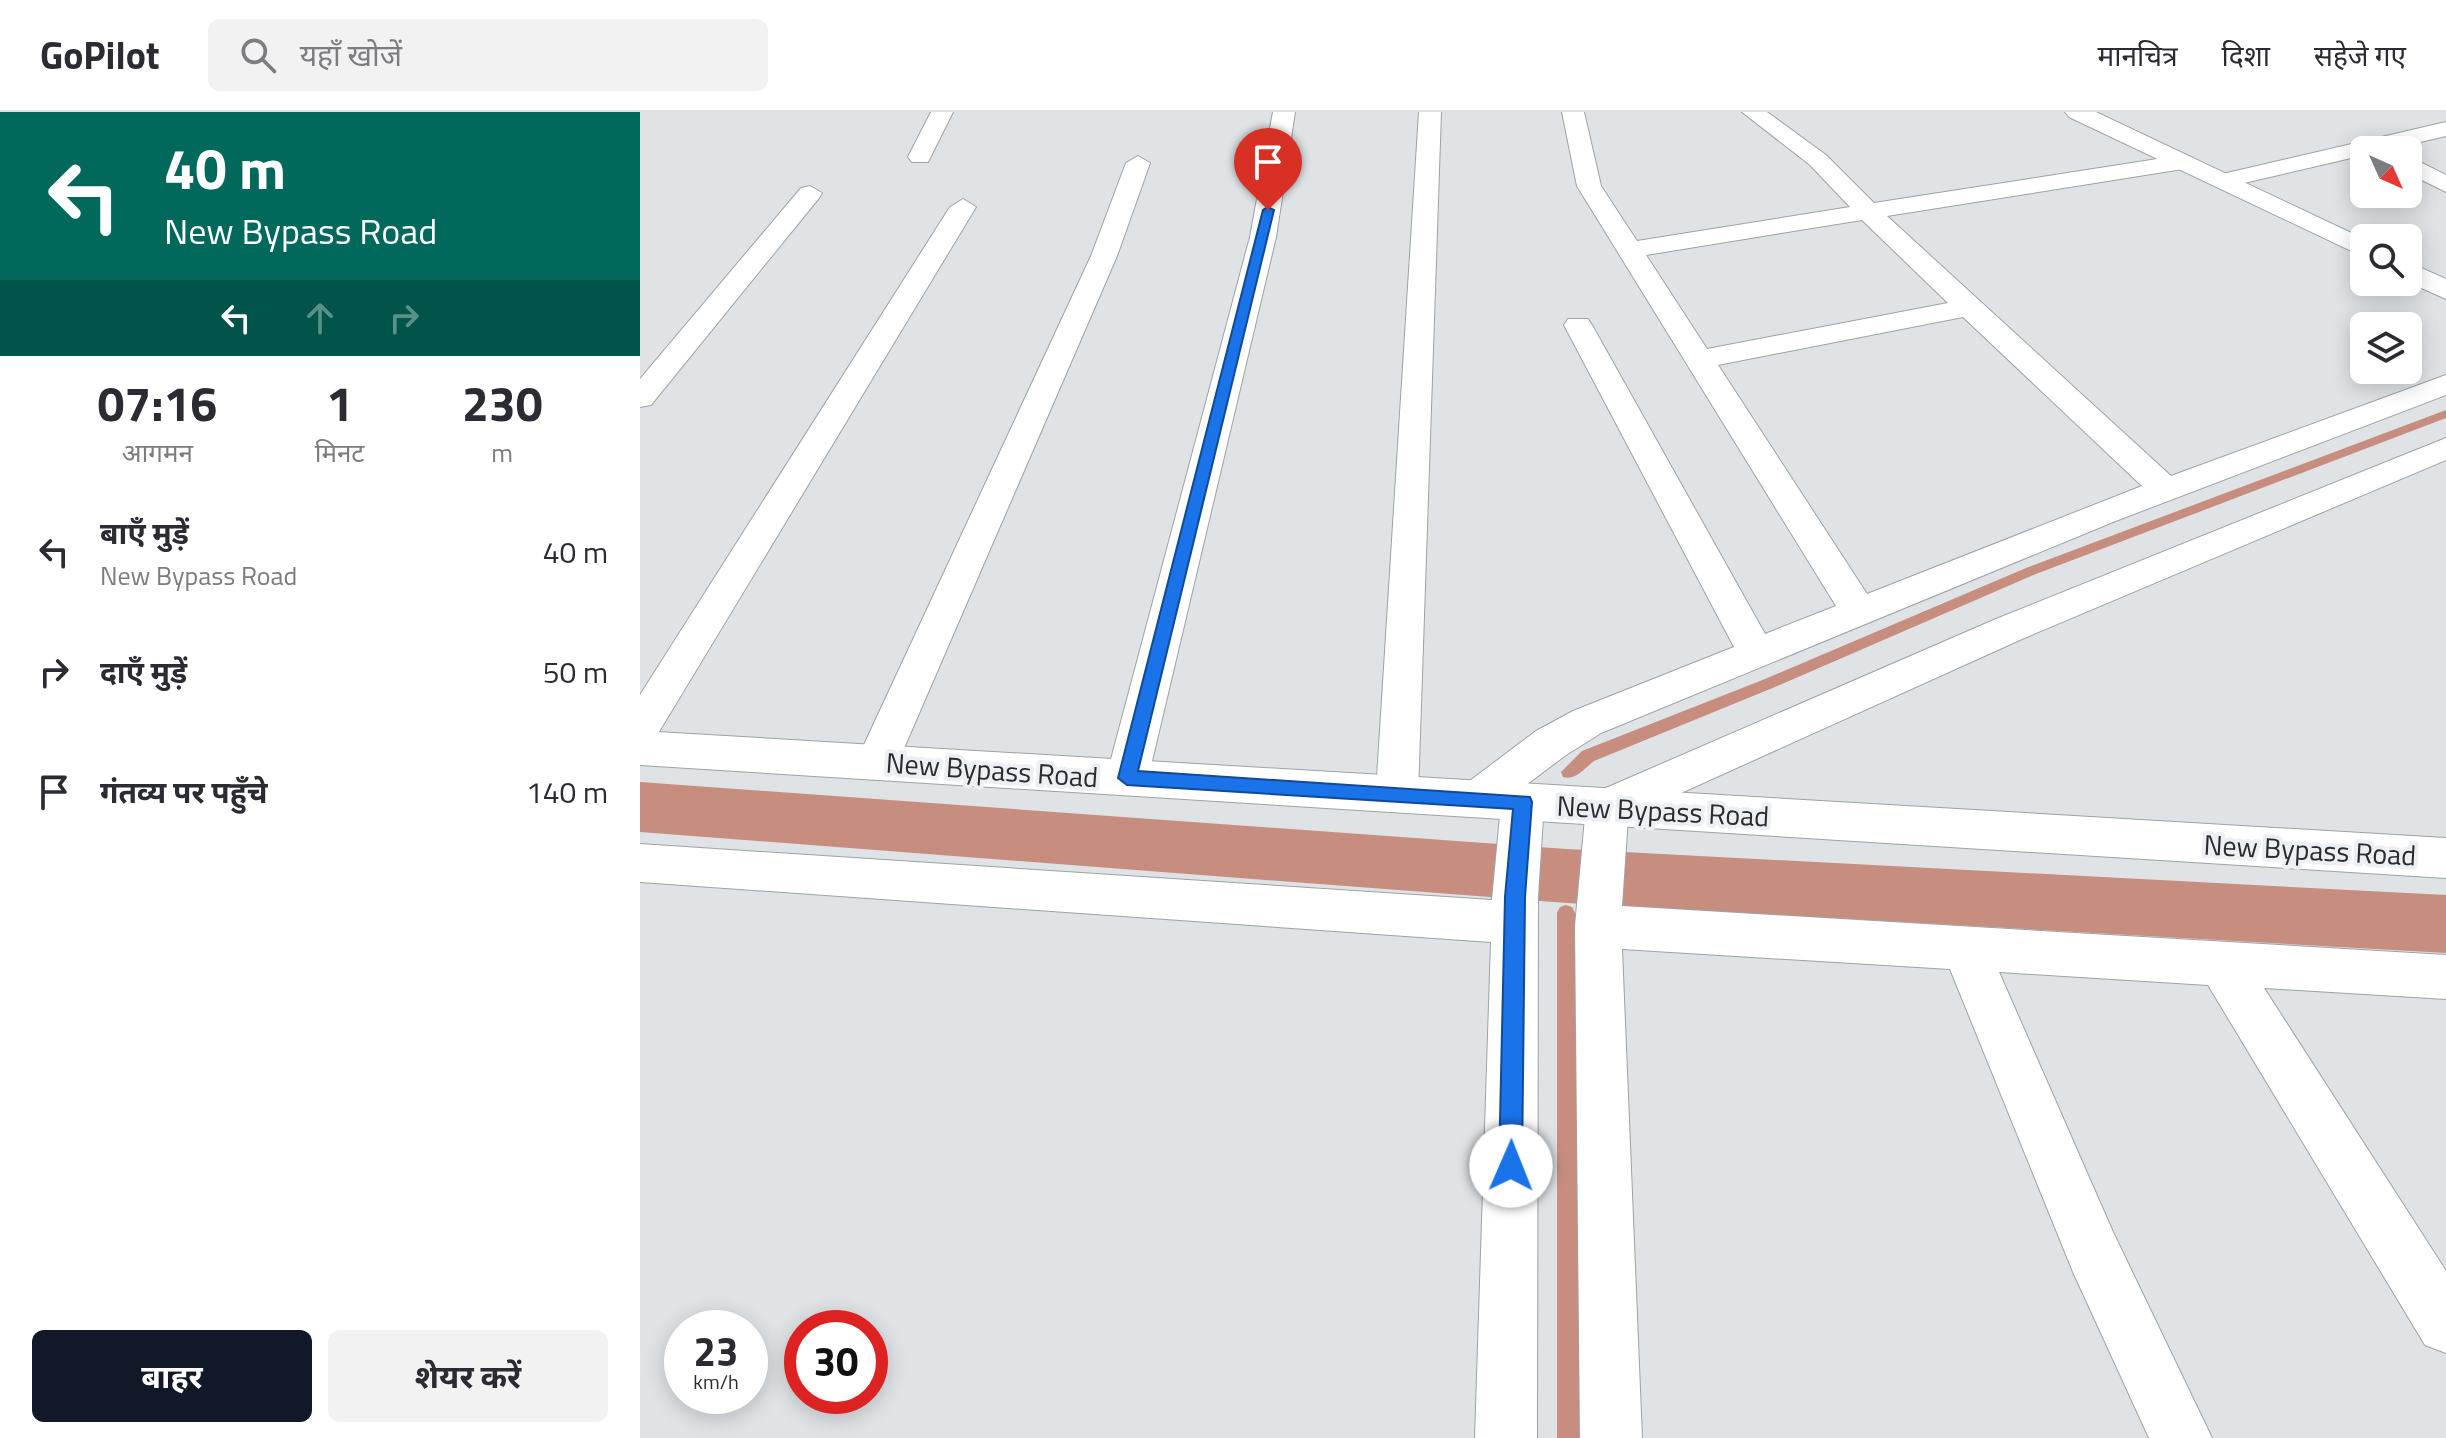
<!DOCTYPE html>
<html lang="hi">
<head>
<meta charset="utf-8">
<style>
  body { margin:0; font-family:"Titillium Web","Noto Sans Devanagari",sans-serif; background:#f2f2f3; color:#2b2b33; height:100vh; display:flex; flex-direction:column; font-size:30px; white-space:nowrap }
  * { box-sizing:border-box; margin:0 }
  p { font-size:26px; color:#7c7c81 }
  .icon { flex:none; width:44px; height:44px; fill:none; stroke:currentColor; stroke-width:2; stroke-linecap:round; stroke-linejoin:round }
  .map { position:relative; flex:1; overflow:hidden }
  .panel { display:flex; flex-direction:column; background:#fff; width:640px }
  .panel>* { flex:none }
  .hud { background:#00695c; color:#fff; overflow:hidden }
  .needle { width:52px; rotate:135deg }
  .fabs { position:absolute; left:1710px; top:24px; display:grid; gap:16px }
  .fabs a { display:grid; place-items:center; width:72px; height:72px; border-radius:12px; background:#fff; box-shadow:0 4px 20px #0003; font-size:40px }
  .speed { position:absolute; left:24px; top:1198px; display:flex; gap:16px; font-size:40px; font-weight:700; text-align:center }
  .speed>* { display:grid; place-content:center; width:104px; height:104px; border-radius:50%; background:#fff; box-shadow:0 4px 20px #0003; line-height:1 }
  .speed small { font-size:20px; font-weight:400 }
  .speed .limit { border:12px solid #d22; background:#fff; color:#111 }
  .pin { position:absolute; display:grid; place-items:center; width:68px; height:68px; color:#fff; margin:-82px -34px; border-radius:50% 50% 50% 0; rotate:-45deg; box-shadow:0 0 8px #0007 }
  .pin .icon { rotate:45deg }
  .me { position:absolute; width:88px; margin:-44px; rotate:1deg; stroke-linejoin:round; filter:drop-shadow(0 0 6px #0008) }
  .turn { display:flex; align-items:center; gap:28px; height:168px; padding:0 32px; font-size:36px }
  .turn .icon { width:104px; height:104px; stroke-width:2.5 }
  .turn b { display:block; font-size:56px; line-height:68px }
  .lanes { display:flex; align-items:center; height:76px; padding:0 32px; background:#0003; justify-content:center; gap:40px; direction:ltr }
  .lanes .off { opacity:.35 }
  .eta { display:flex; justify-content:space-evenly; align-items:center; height:136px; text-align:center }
  .eta b { font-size:48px; font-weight:700; line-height:56px }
  .action { display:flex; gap:16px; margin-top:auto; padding:16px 32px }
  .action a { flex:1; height:92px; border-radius:12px; background:#111827; color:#fff; font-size:32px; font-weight:700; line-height:92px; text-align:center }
  .action a+a { background:#f2f2f3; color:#2b2b33 }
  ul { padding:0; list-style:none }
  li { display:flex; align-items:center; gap:24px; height:120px; padding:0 32px }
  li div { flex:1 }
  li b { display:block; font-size:30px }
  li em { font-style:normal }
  header { display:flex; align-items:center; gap:48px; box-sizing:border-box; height:112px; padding:0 40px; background:#fff; border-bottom:2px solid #e1e1e2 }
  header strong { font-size:38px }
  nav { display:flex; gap:44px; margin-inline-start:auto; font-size:28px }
  .search { width:560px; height:72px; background:#f2f2f3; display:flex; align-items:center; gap:20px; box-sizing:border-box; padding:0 28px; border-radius:12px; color:#7c7c81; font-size:30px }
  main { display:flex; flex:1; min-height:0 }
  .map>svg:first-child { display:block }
</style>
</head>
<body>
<header>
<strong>GoPilot</strong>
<div class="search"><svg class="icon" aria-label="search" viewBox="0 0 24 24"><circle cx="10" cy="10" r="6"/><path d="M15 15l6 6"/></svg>यहाँ खोजें</div>
<nav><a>मानचित्र</a><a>दिशा</a><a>सहेजे गए</a></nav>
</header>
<main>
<section class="panel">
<div class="hud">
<div class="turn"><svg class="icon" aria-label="left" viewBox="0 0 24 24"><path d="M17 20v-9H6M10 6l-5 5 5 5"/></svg><div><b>40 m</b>New Bypass Road</div></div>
<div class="lanes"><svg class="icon" aria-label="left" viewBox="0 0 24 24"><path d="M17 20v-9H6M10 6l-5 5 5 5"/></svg><svg class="icon off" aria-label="ahead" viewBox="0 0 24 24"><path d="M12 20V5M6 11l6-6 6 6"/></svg><svg class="icon off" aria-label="right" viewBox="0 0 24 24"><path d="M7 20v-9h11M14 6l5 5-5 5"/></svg></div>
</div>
<div class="eta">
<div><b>07:16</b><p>आगमन</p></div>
<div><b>1</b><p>मिनट</p></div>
<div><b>230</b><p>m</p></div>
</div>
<ul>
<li><svg class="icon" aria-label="left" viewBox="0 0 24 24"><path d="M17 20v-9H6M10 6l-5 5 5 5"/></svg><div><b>बाएँ मुड़ें</b><p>New Bypass Road</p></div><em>40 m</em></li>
<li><svg class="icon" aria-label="right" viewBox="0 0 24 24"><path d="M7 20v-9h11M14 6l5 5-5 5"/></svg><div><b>दाएँ मुड़ें</b></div><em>50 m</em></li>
<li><svg class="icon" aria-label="arrive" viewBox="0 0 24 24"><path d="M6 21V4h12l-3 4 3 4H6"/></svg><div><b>गंतव्य पर पहुँचे</b></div><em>140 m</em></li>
</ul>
<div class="action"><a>बाहर</a><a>शेयर करें</a></div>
</section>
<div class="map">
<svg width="1806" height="1326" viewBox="0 0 1806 1326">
  <rect width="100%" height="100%" fill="#dfe3e6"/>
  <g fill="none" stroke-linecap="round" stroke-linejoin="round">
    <g fill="#c78e80" fill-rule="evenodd">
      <path d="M1806,298V306L1396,462L1135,575L954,649C945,656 935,669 923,665L921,660L942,639L1125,567L1386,456Z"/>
      <polygon points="926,793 932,795 935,801 941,1326 917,1326 917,801 920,795"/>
    </g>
    <polygon fill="#c78e80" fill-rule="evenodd" points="0,670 927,737 1806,783 1806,841 927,791 0,720"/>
    <defs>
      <g id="street">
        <polygon points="291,0 313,0 288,50 272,50 268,45"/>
        <polygon points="633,0 655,0 636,125 508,666 502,678 487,683 472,678 466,666 610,125"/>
        <polygon points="779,0 801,0 778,682 772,694 757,700 742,694 736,682"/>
        <path d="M922,0H944L961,74L997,129L1210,95L1170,53L1102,0H1127L1186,43L1234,91L1543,43L1551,45L1555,50L1543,57L1247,104L1531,364L1806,263V283L1473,410L961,621L926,643L886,673L898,677L904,690L898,785L897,1326H835L851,830L0,770V732L852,788L861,693L838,705L823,700L817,687L823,674L896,619L933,599L1094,535L924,213L928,207H948L952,213L1125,522L1196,494L937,74ZM1222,108L1308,191L1067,237L1006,143ZM1323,205L1502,374L1227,482L1078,253Z"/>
        <polygon points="1806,10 1806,24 1746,38 1724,38 1724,43 1583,76 1571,69 1574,64"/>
        <polygon points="498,44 510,51 477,144 258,650 252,662 237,667 222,662 216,650 451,144 486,51"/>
        <polygon points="1768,44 1806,63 1806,80 1768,61"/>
        <polygon points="170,74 182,81 179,86 11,293 0,295 0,267 161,76"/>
        <polygon points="323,87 336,95 14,628 0,633 0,583 310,95"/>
        <polygon points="1806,326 1806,348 1382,527 988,705 982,794 1806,843 1806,887 1624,876 1806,1159 1806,1241 1785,1233 1568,873 1359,860 1473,1120 1572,1326 1509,1326 1433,1160 1310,857 982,837 1002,1326 940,1326 935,814 946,695 952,682 1356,507"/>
      </g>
      <g id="secondary">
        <polygon points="1425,0 1456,0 1724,127 1724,145 1429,5"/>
        <polygon points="1768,150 1806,167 1806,187 1768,170"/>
        <polygon points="0,619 1806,726 1806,766 0,653"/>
      </g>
    </defs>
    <use href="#street" stroke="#9ea2a5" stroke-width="2"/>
    <use href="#secondary" stroke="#9ea2a5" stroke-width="2"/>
    <use href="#street" fill="#fff" fill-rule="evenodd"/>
    <use href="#secondary" fill="#fff" fill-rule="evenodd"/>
  </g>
  <polygon fill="#1a73e8" stroke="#114b97" stroke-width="2" points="628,95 634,98 498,659 890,685 892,690 885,785 882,1054 879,1062 871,1065 863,1062 859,1054 865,785 873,697 487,673 478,666 623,98"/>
  <g text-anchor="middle" stroke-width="8" stroke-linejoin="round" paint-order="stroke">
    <g font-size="28" fill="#2a2c2d" stroke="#ecf0f4">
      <text transform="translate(352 658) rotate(4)" y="10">New Bypass Road</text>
      <text transform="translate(1023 699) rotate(3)" y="10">New Bypass Road</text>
      <text transform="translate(1670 738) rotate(3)" y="10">New Bypass Road</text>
    </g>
  </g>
</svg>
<div class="fabs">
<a><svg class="needle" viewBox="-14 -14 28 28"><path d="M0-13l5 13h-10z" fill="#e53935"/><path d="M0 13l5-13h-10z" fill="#7c7c81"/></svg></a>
<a><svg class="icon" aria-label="search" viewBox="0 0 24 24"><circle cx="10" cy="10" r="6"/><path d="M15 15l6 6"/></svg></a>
<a><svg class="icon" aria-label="layers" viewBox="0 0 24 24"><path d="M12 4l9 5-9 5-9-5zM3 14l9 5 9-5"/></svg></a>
</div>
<div class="speed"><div>23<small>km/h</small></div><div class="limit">30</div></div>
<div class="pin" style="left:628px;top:98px;background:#d93025"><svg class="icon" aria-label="arrive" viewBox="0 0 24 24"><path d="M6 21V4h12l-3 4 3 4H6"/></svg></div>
<svg class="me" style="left:871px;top:1054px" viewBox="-20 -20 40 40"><circle r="19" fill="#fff"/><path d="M0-13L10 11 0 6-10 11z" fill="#1a73e8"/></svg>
</div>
</main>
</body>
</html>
